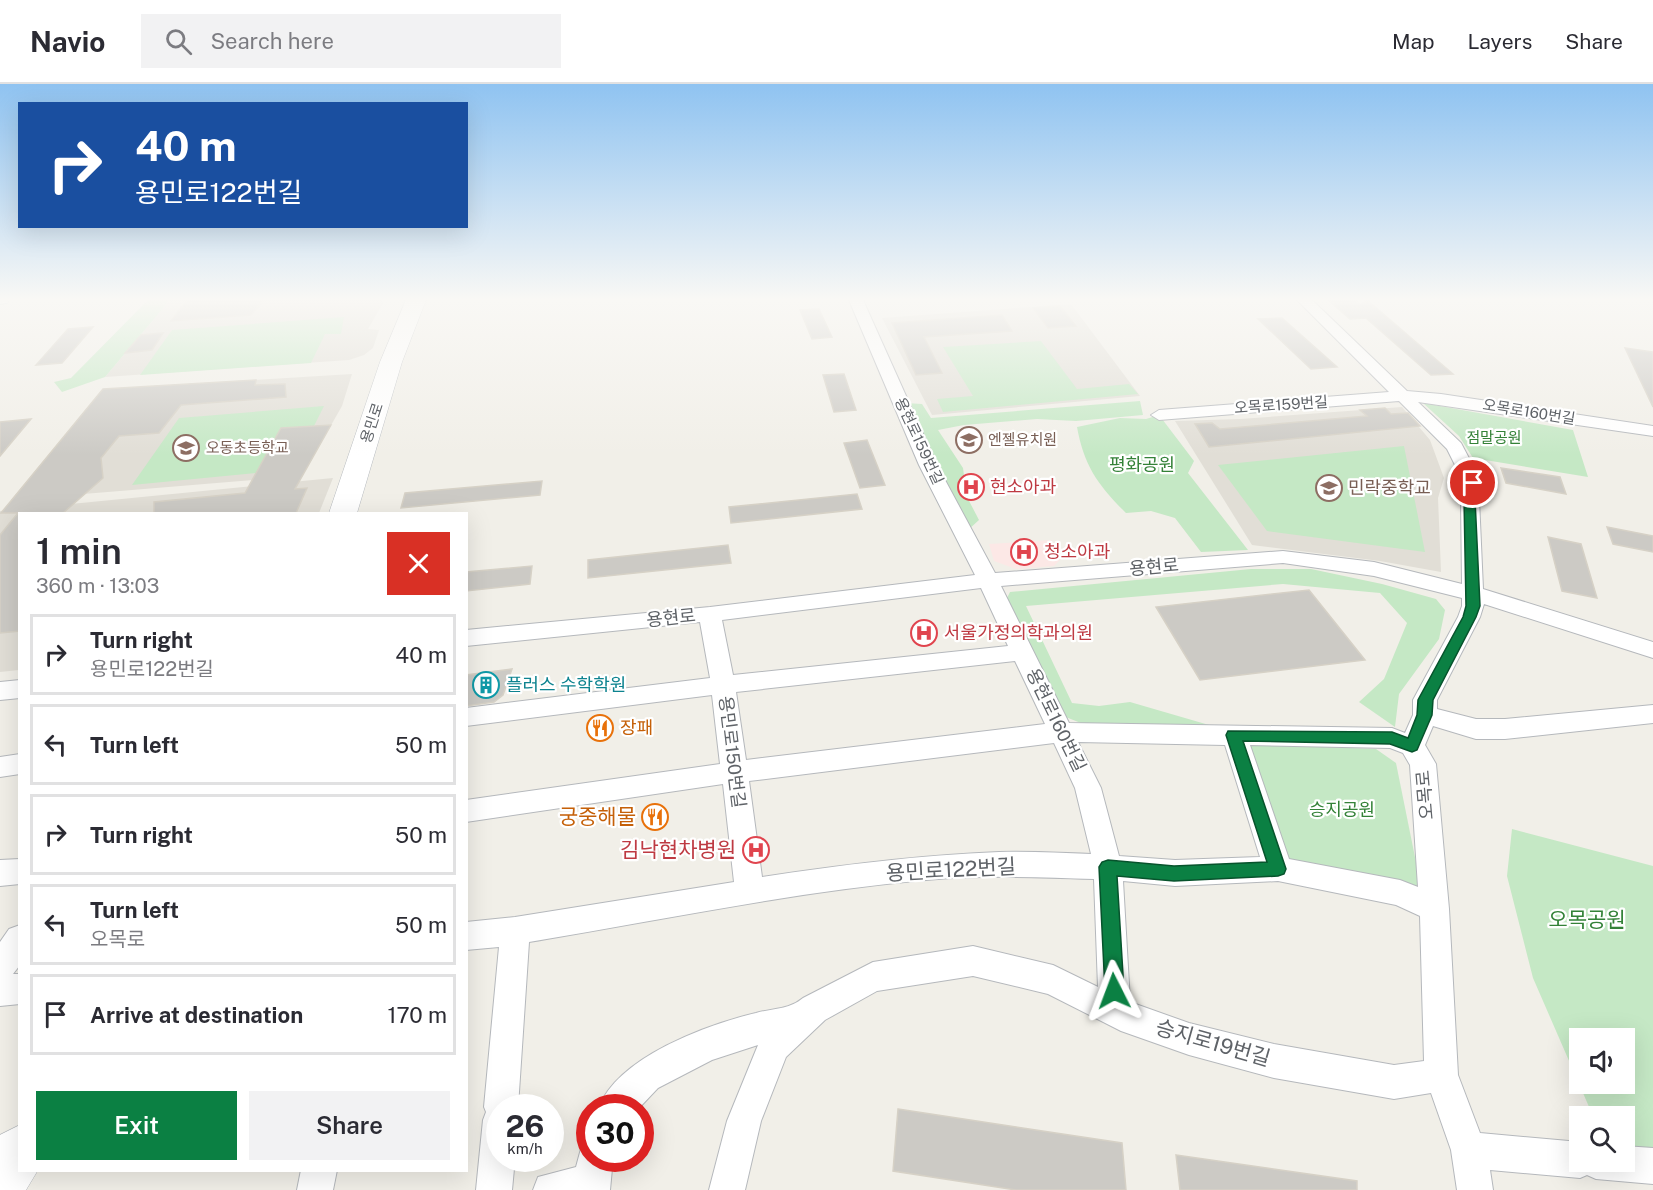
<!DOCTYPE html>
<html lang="en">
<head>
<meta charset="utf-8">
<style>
  body { margin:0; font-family:"Public Sans","Noto Sans KR",sans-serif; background:#f2f2f3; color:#2b2b33; height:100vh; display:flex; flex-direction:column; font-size:22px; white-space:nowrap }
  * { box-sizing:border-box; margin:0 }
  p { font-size:20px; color:#7c7c81 }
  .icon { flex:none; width:33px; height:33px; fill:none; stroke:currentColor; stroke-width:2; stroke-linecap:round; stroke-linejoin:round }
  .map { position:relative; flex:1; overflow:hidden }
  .side { position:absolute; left:18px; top:428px; width:450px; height:660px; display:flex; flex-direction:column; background:#fff; border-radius:0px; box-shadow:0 6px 24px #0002 }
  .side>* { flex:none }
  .hud { position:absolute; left:18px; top:18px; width:450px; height:126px; border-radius:0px; box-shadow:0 6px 24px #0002; background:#1a4fa0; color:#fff; overflow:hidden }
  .fabs { position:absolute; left:1569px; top:944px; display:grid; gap:12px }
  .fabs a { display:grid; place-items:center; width:66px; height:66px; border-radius:0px; background:#fff; box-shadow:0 6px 24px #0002; font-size:30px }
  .speed { position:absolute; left:486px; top:1010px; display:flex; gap:12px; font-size:30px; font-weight:700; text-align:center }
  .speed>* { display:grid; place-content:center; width:78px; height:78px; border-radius:50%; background:#fff; box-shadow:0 6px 24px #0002; line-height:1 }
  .speed small { font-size:15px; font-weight:400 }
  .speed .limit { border:9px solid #d22; background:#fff; color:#111 }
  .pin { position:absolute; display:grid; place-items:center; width:51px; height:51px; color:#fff; margin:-26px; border:3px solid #fff; border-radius:50%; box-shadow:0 2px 6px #0007 }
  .me { position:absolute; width:66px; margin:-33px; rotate:357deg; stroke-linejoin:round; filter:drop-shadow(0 0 4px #0008) }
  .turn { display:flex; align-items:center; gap:21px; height:126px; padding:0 18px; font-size:27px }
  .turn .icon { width:78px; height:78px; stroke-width:2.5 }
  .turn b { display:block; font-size:42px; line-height:51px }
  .round { display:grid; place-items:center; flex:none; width:63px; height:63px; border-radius:0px; background:#f2f2f3 }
  .headline { display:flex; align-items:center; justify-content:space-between; height:102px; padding:0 18px }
  h1 { font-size:36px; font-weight:600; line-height:45px }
  .primary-button { display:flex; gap:12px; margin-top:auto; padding:12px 18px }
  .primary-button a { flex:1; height:69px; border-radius:0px; background:#0b8043; color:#fff; font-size:24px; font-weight:600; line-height:69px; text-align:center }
  .primary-button a+a { background:#f2f2f3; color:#2b2b33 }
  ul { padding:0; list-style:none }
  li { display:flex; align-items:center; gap:18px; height:81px; margin:0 12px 9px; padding:0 6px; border:3px solid #e1e1e2; border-radius:0px }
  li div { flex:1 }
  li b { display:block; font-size:22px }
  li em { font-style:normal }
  header { display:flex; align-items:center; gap:36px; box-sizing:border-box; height:84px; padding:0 30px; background:#fff; border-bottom:2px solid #e1e1e2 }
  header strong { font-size:28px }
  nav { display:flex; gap:33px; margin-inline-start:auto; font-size:21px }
  .search { width:420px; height:54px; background:#f2f2f3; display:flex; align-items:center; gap:15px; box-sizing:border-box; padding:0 21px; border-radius:0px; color:#7c7c81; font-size:22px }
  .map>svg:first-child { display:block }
</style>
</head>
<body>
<header>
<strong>Navio</strong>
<div class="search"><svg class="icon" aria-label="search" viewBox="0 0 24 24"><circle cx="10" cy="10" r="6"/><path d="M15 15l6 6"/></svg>Search here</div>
<nav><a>Map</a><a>Layers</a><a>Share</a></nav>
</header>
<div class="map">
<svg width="1653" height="1106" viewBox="0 0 1653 1106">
  <rect width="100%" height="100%" fill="#f1efe8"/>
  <g fill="#e1ded6">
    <polygon points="170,216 381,216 383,219 368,245 379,246 373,264 364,271 349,276 105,293"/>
    <polygon points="1071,220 1140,312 932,331 882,234"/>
    <polygon points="352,290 342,322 302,392 11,416 103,305"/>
    <polygon points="1402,323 1430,356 1444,394 1438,414 1441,488 1380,477 1252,461 1175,337 1240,335"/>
    <polygon points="333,394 319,429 20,429 19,586 0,588 0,427"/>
  </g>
  <polygon fill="#fce8e6" points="1051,456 1061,475 1054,482 1016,485 994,477 989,460"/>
  <g fill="#c5e8c5" fill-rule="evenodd">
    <polygon points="148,216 170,216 105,293 62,308 54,298 71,294"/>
    <polygon points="344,233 341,250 325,250 311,279 140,291 172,246"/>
    <polygon points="1041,257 1077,305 1129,300 1138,310 943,328 937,315 973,312 943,263"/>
    <polygon points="1140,317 1143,331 1076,337 1037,335 964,341 938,346 963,384 967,413 979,436 968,446 906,319 922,320 931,334"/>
    <polygon points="1423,319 1573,346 1588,393 1473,374 1459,352"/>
    <polygon points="324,322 314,342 281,345 257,389 132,401 179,334"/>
    <path d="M1159,331L1194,377L1188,389L1248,466L1201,468L1175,434L1151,427L1126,429C1098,401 1084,382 1077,343L1120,334L1146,335Z"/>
    <polygon points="1404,362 1425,468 1267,447 1218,381"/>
    <polygon points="1251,485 1311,485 1382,500 1436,515 1445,526 1439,555 1399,610 1395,643 1359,618 1384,595 1407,539 1380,509 1283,500 1026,522 1072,619 1099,622 1130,618 1209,641 1086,641 1058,630 1005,518 1010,508"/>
    <polygon points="1245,660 1376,665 1396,679 1422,808 1288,777"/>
    <path d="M1512,745L1653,782V1084L1624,1077V1032H1593L1533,894L1507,792ZM1580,954H1624V999H1580Z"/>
  </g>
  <g fill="#cccac5" stroke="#d6d1c6" stroke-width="1.5">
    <polygon points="187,216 264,216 251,231 171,237"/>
    <polygon points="1328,216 1355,216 1361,221 1367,216 1453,290 1431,291 1366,234 1350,235"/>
    <polygon points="1060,222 1076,242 1048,244 1033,224"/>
    <polygon points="819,225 832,253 812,255 800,226"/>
    <polygon points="1002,231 1012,247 924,253 942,289 916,291 892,239"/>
    <polygon points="1282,234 1337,283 1311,285 1258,235"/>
    <polygon points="93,243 62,279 36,281 68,245"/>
    <polygon points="163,249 152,266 125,269 141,251"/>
    <polygon points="1625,264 1653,268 1653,323"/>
    <polygon points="844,290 856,326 834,328 823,291"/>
    <polygon points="256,296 255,301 285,300 286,313 181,321 159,349 119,352 101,374 103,394 63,429 20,429 20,547 0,549 0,451 18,429 1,429 103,305"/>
    <polygon points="1385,324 1391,330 1408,329 1420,342 1209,363 1195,340 1212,339 1220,345 1367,332 1360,326"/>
    <polygon points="31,335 0,372 0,338"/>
    <polygon points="331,341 295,405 307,404 296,429 154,429 154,418 245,409 281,344"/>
    <polygon points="867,356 885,401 860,404 844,359"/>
    <polygon points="1501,384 1560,393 1566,410 1506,399"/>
    <polygon points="542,397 540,411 401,424 405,409"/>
    <polygon points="857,410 862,425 731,439 729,423"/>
    <polygon points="1607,443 1653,452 1653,468 1613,460"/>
    <polygon points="1548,453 1581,460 1597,514 1562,507"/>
    <polygon points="728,461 731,479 588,494 588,476"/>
    <polygon points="532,482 530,500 466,507 466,488"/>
    <polygon points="1309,506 1365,576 1200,596 1156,523"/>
    <polygon points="512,585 503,611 494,618 466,622 466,591"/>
    <polygon points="898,1025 1122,1059 1126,1106 1016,1106 893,1087"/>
    <polygon points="1176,1071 1357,1097 1357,1106 1180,1106"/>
  </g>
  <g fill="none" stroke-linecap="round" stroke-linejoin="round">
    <defs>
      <g id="street">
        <polygon points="0,216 9,216 7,219 0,220"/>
        <path d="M849,216H863L937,381L995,489L1283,467L1374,478L1462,500L1461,415L1464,399L1447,365L1399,317L1159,336L1151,331L1159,326L1389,308L1297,216H1312L1407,307L1441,310L1653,342V352L1418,318L1461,359L1482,399L1479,415L1483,505L1653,558V574L1484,520L1480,533L1437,616V625L1476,635H1505L1653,621V639L1505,655H1476L1433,642L1425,661L1436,680L1449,825L1458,991L1480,1049L1580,1058V1077H1624V1062L1653,1064V1100L1596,1095L1587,1091L1580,1094L1490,1086L1493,1106H1457L1451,1066L1431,1009L1394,1015L1274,994L1189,971L1121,947L1048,910L973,892L877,907L825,936L786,973L761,1037L745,1106H709L727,1037L758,961L712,976L658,1004L640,1023H599C619,973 706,941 756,929C773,924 789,926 803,914L873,878L973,862L1053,881L1098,903L1094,795C1038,793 982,791 926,796C793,808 661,836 529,858L518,1023H500V1074H515L512,1106H476L483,1036L486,1028L484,1023L499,863L466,866V838L515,833L734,798L723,700L466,738V716L720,680L712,611L466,642V624L710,594L700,538L466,562V546L710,523L975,491L919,381ZM1283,479L1374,492L1462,514V522L1458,533L1413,616V631L1405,649L1392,644L1069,639L1001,502ZM981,504L1008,562L733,591L722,536ZM1015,577L1045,640L746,676L736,608ZM1078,658L1225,661L1260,773L1175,776L1119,772L1101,704ZM1054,659L1075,704L1091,770C1060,769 1029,767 999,768C919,771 841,781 762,793L749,697ZM1250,661L1390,664L1403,669L1410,681L1418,803L1400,796L1289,775ZM1123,797L1175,802L1278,797L1396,821L1420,832L1424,977L1394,981L1274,960L1189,939L1130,918Z"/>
        <polygon points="20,596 20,614 0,616 0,598"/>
        <polygon points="20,670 20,690 0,693 0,673"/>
        <polygon points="20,775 20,800 0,802 0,776"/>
        <polygon points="20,841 20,881 13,890 20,890 20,920 0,922 0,858 9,845"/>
        <polygon points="590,1058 590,1074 613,1074 610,1106 533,1106 538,1093 576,1083 582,1061"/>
        <polygon points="301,1086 337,1086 333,1106 297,1106"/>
      </g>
      <g id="secondary">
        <polygon points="406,216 426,216 402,278 357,429 329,429 380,278"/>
        <polygon points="20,1041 20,1086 38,1086 26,1106 0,1106 0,1051"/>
      </g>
    </defs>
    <use href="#street" stroke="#b5b8bc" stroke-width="2"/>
    <use href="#secondary" stroke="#b6babf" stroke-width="1"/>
    <use href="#street" fill="#fff" fill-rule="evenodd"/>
    <use href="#secondary" fill="#fff" fill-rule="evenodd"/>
  </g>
  <linearGradient id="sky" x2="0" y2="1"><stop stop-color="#8fc3f1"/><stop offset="0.58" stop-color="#f9f8f5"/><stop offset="1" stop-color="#f9f8f5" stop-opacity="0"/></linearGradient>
  <rect width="1653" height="371" fill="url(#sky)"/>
  <polygon fill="#0b8043" stroke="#07532c" stroke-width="1.5" points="1473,395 1479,399 1475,415 1480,522 1476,533 1433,616 1432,631 1417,666 1412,668 1390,660 1243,657 1286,785 1284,790 1278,792 1174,797 1117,792 1124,907 1121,914 1114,917 1108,914 1105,907 1099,783 1102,778 1108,776 1174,782 1267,778 1226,651 1228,647 1392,648 1408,654 1417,631 1418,616 1463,533 1466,522 1464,415 1467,399"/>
  <defs>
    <symbol id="school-ring" viewBox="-11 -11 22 22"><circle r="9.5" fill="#fff" stroke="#8d6e63" stroke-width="1.5"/><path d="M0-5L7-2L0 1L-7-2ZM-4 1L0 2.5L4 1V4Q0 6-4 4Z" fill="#8d6e63"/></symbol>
    <symbol id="hospital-ring" viewBox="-11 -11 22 22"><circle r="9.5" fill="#fff" stroke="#e0444e" stroke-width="1.5"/><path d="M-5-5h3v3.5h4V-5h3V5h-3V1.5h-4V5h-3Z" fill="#e0444e"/></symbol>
    <symbol id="building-ring" viewBox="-11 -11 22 22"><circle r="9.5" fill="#fff" stroke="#0f9aa8" stroke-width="1.5"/><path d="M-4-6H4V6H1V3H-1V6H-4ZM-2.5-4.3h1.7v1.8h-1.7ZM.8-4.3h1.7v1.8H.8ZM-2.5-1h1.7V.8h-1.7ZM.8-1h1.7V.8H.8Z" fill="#0f9aa8"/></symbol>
    <symbol id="restaurant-ring" viewBox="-11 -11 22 22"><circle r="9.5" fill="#fff" stroke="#e8710a" stroke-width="1.5"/><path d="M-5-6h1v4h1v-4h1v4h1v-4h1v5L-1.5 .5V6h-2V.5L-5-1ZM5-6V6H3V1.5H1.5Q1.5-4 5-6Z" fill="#e8710a"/></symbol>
  </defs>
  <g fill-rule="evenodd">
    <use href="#school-ring" x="954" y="341" width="30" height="30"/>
    <use href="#school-ring" x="171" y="349" width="30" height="30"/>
    <use href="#hospital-ring" x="956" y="388" width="30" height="30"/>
    <use href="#school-ring" x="1314" y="389" width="30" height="30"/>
    <use href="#hospital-ring" x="1009" y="453" width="30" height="30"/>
    <use href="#hospital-ring" x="909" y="534" width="30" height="30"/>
    <use href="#building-ring" x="471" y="586" width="30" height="30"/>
    <use href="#restaurant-ring" x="585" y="629" width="30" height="30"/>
    <use href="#restaurant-ring" x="640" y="718" width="30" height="30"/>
    <use href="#hospital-ring" x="741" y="751" width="30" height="30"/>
  </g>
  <g text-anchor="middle" stroke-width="4.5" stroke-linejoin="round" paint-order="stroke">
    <g font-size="15" fill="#5f6368" stroke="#fff">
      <text transform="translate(1281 321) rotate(-4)" y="5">오목로159번길</text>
      <text transform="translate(1529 328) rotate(9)" y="5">오목로160번길</text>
      <text transform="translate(372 339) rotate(-72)" y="5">용민로</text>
      <text transform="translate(919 357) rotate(65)" y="5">용현로159번길</text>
    </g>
    <g font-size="15" fill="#348238" stroke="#fff">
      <text x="1494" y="359">점말공원</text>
    </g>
    <g font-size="15" fill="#785e54" stroke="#fff" text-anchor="start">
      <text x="988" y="361">엔젤유치원</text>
      <text x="206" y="369">오동초등학교</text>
    </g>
    <g font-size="18" fill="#348238" stroke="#fff">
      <text x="1142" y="387">평화공원</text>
      <text x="1342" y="732">승지공원</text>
    </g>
    <g font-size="18" fill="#be3a42" stroke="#fff" text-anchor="start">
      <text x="990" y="409">현소아과</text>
      <text x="1044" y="474">청소아과</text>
      <text x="944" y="555">서울가정의학과의원</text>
    </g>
    <g font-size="18" fill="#785e54" stroke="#fff" text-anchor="start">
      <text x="1348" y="410">민락중학교</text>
    </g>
    <g font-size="18" fill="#5f6368" stroke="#fff">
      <text transform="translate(1154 483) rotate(-5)" y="6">용현로</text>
      <text transform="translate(671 534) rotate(-6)" y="6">용현로</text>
      <text transform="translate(1056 636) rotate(64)" y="6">용현로160번길</text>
      <text transform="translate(732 668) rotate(83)" y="6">용민로150번길</text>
      <text transform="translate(1425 711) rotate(-95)" y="6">오목로</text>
    </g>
    <g font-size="18" fill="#0d838f" stroke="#fff" text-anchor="start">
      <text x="506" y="607">플러스 수학학원</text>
    </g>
    <g font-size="18" fill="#c56008" stroke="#fff" text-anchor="start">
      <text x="620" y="650">장패</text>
    </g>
    <g font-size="21" fill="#c56008" stroke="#fff" text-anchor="end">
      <text x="636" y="740">궁중해물</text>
    </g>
    <g font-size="21" fill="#be3a42" stroke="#fff" text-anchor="end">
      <text x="736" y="773">김낙현차병원</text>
    </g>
    <g font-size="21" fill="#5f6368" stroke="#fff">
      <text transform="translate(951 786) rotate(-3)" y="7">용민로122번길</text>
      <text transform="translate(1213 959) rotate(16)" y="7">승지로19번길</text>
    </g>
    <g font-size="21" fill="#348238" stroke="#fff">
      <text x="1587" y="843">오목공원</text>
    </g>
  </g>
</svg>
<div class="fabs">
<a><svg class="icon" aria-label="sound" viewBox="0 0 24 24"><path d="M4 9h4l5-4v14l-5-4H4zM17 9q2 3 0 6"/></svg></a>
<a><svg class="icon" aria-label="search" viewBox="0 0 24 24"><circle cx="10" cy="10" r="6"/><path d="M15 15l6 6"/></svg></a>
</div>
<div class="speed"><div>26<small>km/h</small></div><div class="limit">30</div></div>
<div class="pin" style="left:1473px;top:399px;background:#d93025"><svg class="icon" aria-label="arrive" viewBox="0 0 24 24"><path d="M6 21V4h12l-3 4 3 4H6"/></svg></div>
<svg class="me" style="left:1114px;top:907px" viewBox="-20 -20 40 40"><path d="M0-17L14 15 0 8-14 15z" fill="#0b8043" stroke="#fff" stroke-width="4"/></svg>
<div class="hud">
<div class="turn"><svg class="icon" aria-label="right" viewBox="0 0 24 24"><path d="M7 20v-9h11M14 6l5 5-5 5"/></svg><div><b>40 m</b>용민로122번길</div></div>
</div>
<section class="side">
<div class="headline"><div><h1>1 min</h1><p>360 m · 13:03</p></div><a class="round" style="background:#d93025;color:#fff"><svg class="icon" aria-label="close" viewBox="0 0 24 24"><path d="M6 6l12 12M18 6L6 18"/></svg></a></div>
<ul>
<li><svg class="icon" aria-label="right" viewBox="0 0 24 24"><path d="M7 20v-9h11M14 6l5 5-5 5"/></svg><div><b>Turn right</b><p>용민로122번길</p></div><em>40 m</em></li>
<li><svg class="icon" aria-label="left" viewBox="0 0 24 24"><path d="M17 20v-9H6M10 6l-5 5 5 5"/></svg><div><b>Turn left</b></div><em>50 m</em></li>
<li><svg class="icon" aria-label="right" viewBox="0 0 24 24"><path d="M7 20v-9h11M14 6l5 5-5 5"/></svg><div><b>Turn right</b></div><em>50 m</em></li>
<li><svg class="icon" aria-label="left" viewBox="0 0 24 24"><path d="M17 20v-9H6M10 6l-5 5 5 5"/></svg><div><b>Turn left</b><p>오목로</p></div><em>50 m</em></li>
<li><svg class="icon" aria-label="arrive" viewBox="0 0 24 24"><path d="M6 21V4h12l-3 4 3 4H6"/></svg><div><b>Arrive at destination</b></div><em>170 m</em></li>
</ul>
<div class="primary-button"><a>Exit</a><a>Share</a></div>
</section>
</div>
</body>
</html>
